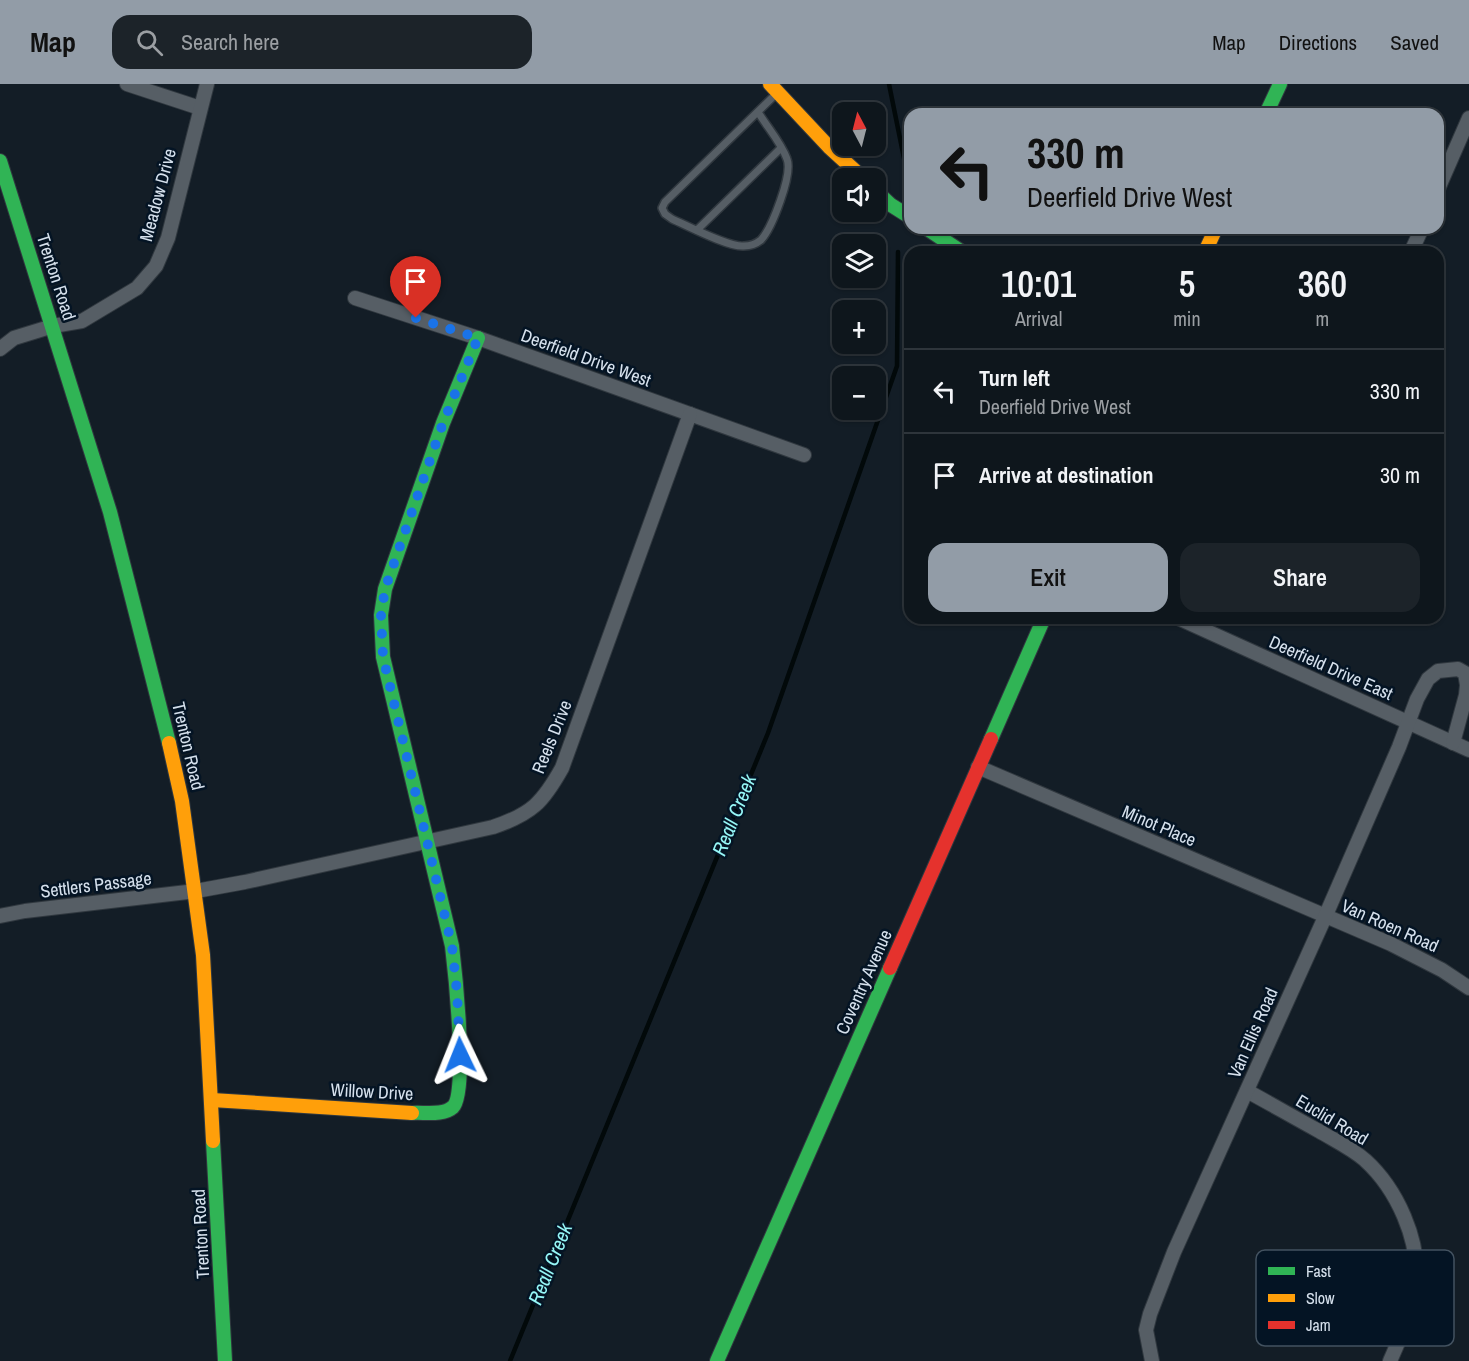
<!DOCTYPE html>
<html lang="en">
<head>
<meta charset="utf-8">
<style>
  body { margin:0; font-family:"Archivo Narrow",sans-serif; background:#1c2329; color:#f1f3f6; height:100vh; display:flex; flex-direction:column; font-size:22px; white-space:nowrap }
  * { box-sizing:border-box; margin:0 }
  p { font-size:20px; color:#9b9fa3 }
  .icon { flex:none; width:33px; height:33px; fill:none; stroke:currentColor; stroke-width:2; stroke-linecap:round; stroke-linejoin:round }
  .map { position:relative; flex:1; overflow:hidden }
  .details { position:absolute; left:904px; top:162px; width:540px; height:378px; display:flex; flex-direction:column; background:#0e161c; border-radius:18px; box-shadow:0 2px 4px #0004,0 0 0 2px #2e353b }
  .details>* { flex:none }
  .banner { position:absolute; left:904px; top:24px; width:540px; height:126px; border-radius:18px; box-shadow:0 2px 4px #0004,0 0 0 2px #2e353b; background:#929ca7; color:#111; overflow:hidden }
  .needle { width:39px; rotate:353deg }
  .buttons { position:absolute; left:832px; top:18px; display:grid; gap:12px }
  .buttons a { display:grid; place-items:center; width:54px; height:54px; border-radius:12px; background:#0e161c; box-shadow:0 2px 4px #0004,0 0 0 2px #2e353b; font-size:30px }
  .pin { position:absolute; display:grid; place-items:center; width:51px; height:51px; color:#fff; margin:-62px -26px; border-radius:50% 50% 50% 0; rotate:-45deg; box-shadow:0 0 6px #0007 }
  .pin .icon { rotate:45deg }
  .me { position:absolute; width:66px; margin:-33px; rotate:358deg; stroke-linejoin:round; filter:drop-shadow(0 0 4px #0008) }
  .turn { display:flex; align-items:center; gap:21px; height:126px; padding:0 24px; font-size:27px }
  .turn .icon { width:78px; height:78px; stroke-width:2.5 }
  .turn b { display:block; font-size:42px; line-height:51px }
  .eta { display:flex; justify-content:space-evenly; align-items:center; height:102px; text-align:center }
  .eta b { font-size:36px; font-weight:600; line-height:42px }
  .action { display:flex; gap:12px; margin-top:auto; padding:12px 24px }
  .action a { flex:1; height:69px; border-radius:18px; background:#929ca7; color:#111; font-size:24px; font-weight:600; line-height:69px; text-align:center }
  .action a+a { background:#1c2329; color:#f1f3f6 }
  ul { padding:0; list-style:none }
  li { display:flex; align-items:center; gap:18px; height:84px; padding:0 24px; border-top:2px solid #2e353b }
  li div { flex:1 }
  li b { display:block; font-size:22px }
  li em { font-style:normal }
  header { display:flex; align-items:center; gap:36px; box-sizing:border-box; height:84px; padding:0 30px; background:#929ca7; color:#111 }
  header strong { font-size:28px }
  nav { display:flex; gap:33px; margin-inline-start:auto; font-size:21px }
  .search { width:420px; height:54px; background:#1c2329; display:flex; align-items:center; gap:15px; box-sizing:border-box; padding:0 21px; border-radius:18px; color:#9b9fa3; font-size:22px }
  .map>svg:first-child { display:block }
</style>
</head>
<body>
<header>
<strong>Map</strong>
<div class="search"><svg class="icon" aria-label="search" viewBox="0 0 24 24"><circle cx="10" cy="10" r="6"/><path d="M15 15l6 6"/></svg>Search here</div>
<nav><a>Map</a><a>Directions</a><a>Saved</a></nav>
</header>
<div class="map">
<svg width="1469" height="1277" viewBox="0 0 1469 1277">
  <rect width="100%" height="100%" fill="#131d26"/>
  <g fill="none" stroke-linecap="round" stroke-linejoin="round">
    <g stroke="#02090a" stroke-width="4.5">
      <polyline points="889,0 909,99"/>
      <polyline points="510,1277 768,649 897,282 898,168"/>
    </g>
    <defs>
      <g id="lane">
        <path d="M758,28C767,43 781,58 787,75C793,90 772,144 761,156C756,160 751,162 744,162C730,164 688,142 672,135L665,130L662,124L665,118L776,10"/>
        <polyline points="697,146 781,64"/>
      </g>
      <g id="street">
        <polyline points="127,0 200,24"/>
        <polyline points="1438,105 1469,34"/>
        <polyline points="1411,168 1422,144"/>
        <polyline points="355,214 478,254 804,371"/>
        <polyline points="0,265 14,254 53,242 82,237 137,204 156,182 168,154 207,0"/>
        <polyline points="1178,534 1469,666"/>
        <polyline points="978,683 1391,860 1442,886 1469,904"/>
        <path d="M0,832L25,827L196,807L245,798L493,743C532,730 543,718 562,684L690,330"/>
        <path d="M1247,1007C1271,1020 1295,1034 1319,1047C1334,1056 1351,1064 1365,1076C1397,1105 1420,1156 1416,1199C1413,1226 1401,1252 1390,1277"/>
        <polyline points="1152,1277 1146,1246 1150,1230 1174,1168 1325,833 1399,663 1417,615 1428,595 1438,587 1458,585 1465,589 1467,601 1466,611 1453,659"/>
      </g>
      <g id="fast">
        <polyline points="1266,30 1280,0"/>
        <polyline points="0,77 110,428 169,659"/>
        <polyline points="876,107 891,121 910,133"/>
        <polyline points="926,144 962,168"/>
        <polyline points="991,655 1044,534"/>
        <path d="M412,1029C424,1028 443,1032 453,1023C468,1009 455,887 452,862L383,573L381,531L385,505L443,339L478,254"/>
        <polyline points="213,1057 225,1277"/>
        <polyline points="717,1277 890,884"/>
      </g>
      <g id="slow">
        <polyline points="770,0 829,63 863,94"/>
        <polyline points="1205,168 1216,144"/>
        <polyline points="169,659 182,717 203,871 213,1057"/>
        <polyline points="212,1016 412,1029"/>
      </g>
      <polyline id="jam" points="890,884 991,655"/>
    </defs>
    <use href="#lane" stroke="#30383f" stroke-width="10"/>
    <use href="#street" stroke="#30383f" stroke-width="16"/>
    <use href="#fast" stroke="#30383f" stroke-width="16"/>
    <use href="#slow" stroke="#30383f" stroke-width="16"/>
    <use href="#jam" stroke="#30383f" stroke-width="16"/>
    <use href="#lane" stroke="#565e65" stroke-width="7"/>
    <use href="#street" stroke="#565e65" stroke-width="14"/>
    <use href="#fast" stroke="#30b455" stroke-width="14"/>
    <use href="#slow" stroke="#ff9f0a" stroke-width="14"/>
    <use href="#jam" stroke="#e5322d" stroke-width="14"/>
  </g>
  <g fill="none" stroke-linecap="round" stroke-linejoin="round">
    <polyline stroke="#1a73e8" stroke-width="10" stroke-dasharray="0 18" points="416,234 478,254 443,339 385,505 381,531 383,573 452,862 457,908 460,971"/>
  </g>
  <g text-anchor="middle" stroke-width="5" stroke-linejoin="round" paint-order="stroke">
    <g font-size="18" fill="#d6e1ed" stroke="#041424">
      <text transform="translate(158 111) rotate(-75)" y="6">Meadow Drive</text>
      <text transform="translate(56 193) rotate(72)" y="6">Trenton Road</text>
      <text transform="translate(586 274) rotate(20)" y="6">Deerfield Drive West</text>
      <text transform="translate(1331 584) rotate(24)" y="6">Deerfield Drive East</text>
      <text transform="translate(552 653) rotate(-68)" y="6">Reels Drive</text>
      <text transform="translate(188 662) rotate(77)" y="6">Trenton Road</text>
      <text transform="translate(1159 742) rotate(23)" y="6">Minot Place</text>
      <text transform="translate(96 801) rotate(-7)" y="6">Settlers Passage</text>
      <text transform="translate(1390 842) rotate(24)" y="6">Van Roen Road</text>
      <text transform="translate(864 898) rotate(-66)" y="6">Coventry Avenue</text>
      <text transform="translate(1253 949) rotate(-66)" y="6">Van Ellis Road</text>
      <text transform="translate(372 1008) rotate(3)" y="6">Willow Drive</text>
      <text transform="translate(1332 1036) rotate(31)" y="6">Euclid Road</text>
      <text transform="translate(201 1150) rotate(-93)" y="6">Trenton Road</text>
    </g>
    <g font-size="20" font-style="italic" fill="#96f7f7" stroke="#041424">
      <text transform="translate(734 731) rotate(-68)" y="7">Reall Creek</text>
      <text transform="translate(550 1180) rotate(-68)" y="7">Reall Creek</text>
    </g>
  </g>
  <rect x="1256" y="1166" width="198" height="96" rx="9" fill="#041424" stroke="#435260" stroke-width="1.5"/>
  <rect x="1268" y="1183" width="27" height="8" fill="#30b455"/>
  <rect x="1268" y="1210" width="27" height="8" fill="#ff9f0a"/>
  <rect x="1268" y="1237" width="27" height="8" fill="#e5322d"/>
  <g font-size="16" fill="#d6e1ed">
    <text x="1306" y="1193">Fast</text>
    <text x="1306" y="1220">Slow</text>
    <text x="1306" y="1247">Jam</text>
  </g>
</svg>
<div class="buttons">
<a><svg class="needle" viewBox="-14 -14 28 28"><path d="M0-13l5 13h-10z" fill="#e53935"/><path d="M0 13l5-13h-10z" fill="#9b9fa3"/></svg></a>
<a><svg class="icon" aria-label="sound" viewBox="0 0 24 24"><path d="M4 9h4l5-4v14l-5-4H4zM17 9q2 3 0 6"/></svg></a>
<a><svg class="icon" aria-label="layers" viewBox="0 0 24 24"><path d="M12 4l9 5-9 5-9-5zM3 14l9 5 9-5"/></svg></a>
<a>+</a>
<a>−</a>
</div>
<div class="pin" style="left:416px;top:234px;background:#d93025"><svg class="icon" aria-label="arrive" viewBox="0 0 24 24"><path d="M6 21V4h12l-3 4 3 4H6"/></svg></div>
<svg class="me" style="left:460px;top:971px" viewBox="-20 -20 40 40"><path d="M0-17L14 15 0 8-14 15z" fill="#1a73e8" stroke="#fff" stroke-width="4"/></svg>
<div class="banner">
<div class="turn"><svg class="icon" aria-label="left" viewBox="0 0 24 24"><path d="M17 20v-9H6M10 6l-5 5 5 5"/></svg><div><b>330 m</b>Deerfield Drive West</div></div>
</div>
<section class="details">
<div class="eta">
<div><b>10:01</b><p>Arrival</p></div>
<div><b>5</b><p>min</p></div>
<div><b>360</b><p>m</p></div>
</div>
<ul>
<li><svg class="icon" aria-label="left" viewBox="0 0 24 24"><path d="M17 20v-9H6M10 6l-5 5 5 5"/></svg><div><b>Turn left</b><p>Deerfield Drive West</p></div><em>330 m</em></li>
<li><svg class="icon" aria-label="arrive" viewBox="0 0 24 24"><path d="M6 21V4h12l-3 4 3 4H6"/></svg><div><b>Arrive at destination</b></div><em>30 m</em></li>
</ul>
<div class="action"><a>Exit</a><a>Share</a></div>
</section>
</div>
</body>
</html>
